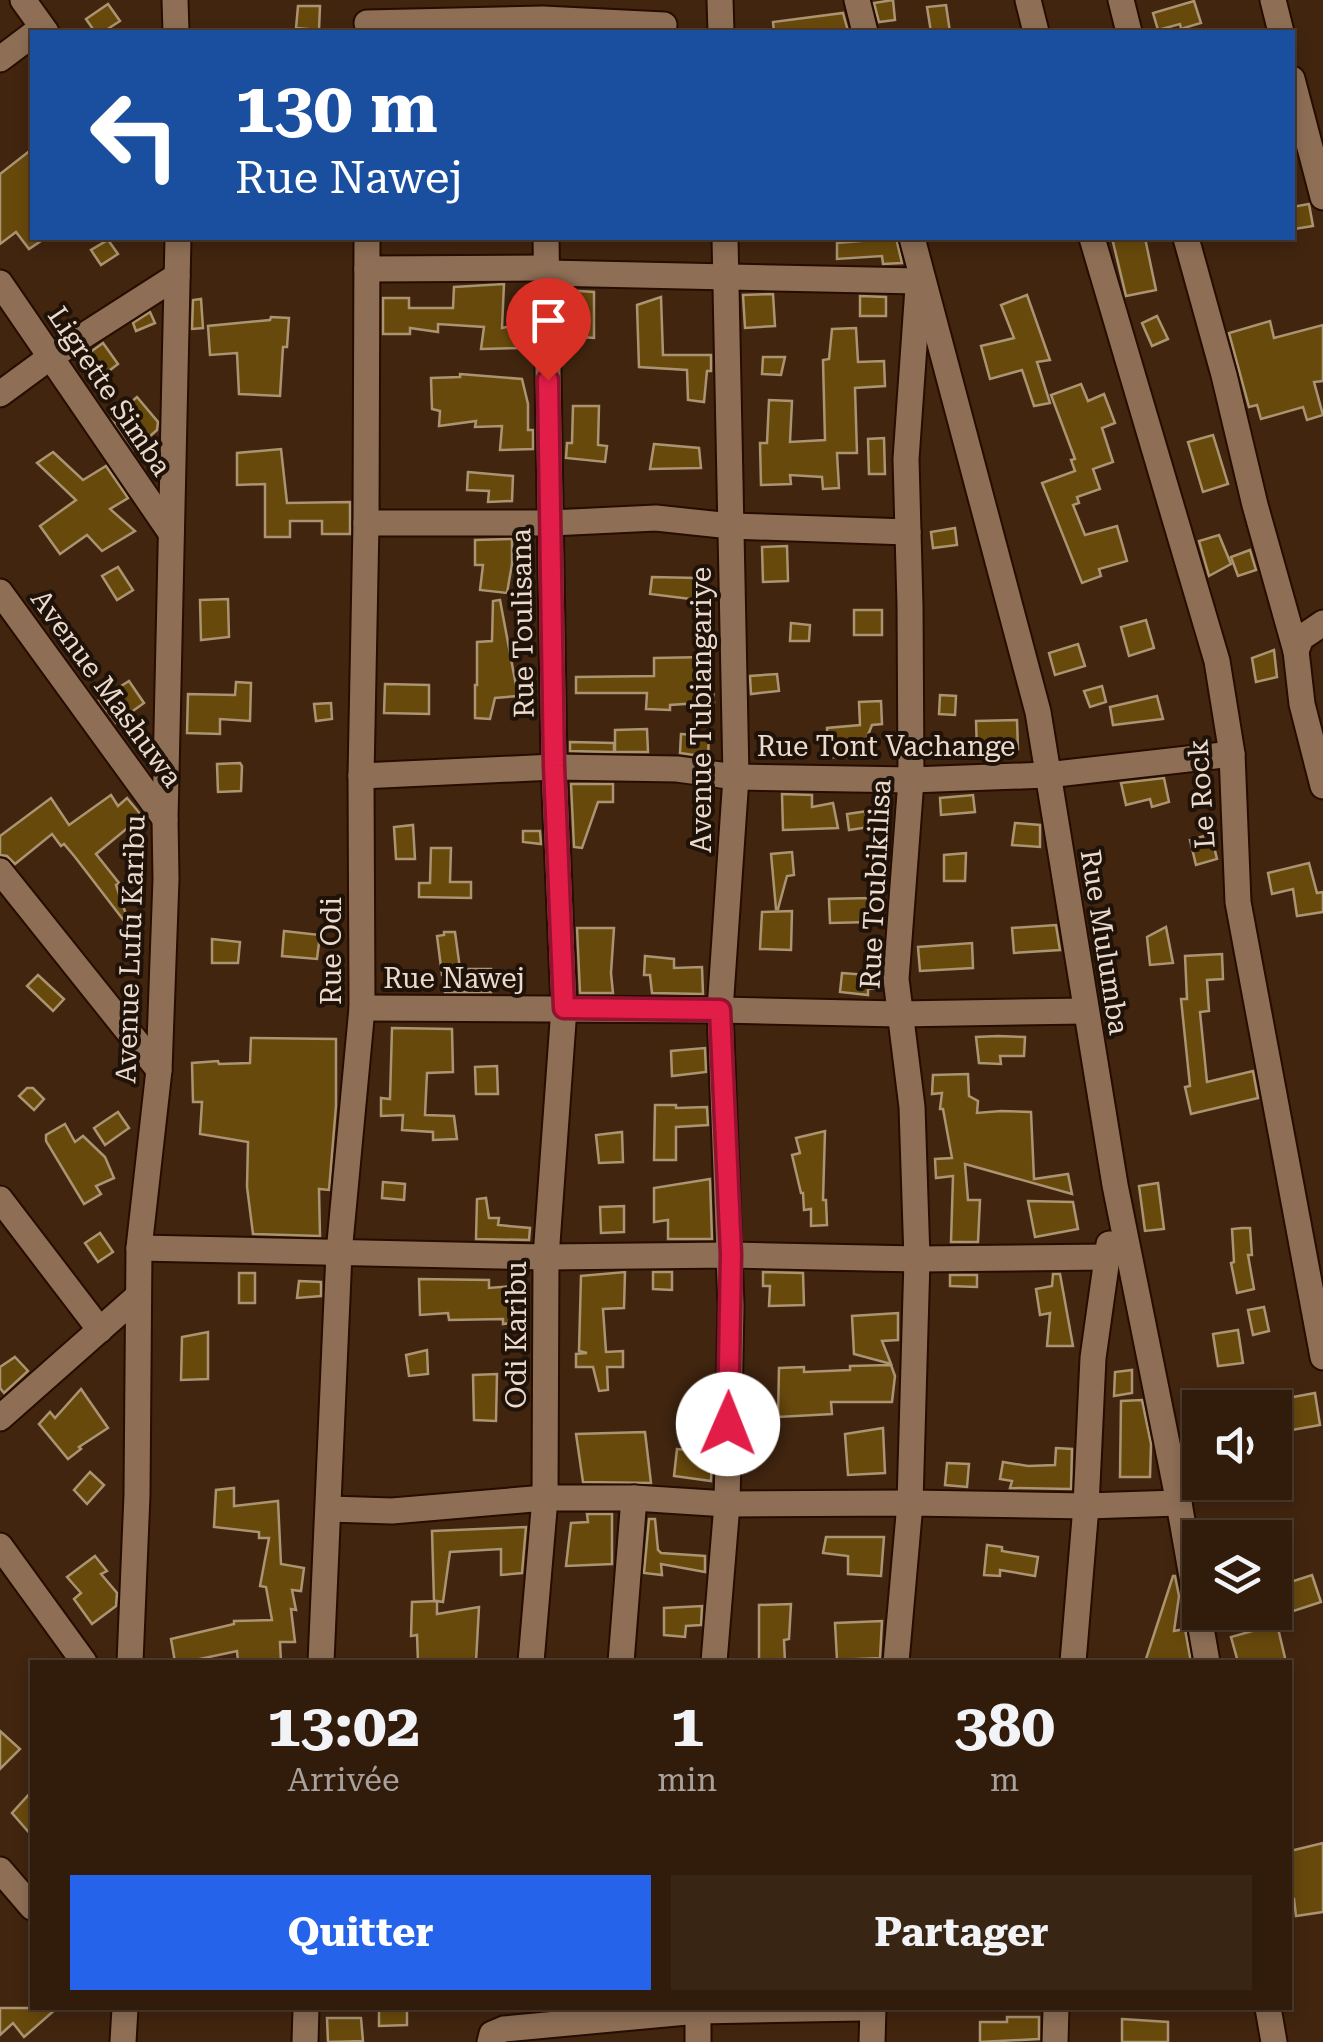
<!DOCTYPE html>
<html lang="fr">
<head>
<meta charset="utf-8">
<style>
  body { margin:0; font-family:"Roboto Serif",serif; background:#392514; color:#f1f3f6; height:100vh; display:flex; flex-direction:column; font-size:38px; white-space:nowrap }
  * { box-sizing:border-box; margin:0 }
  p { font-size:32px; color:#a8a19d }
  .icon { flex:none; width:55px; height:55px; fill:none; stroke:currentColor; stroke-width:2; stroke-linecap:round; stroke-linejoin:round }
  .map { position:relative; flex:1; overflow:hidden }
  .side { position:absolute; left:30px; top:1660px; width:1262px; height:350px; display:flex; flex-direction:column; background:#311c0b; border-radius:0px; box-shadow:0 5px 15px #0003,0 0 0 2px #4c3a2c }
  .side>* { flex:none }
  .guide { position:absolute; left:30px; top:30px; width:1265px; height:210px; border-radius:0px; box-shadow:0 5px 15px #0003,0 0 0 2px #4c3a2c; background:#1a4fa0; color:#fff; overflow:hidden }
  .controls { position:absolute; left:1182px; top:1390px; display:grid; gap:20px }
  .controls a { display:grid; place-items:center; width:110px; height:110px; border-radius:0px; background:#311c0b; box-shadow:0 5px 15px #0003,0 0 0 2px #4c3a2c; font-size:50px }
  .pin { position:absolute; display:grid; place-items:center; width:85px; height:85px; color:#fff; margin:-102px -42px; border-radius:50% 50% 50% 0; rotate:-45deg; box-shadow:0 0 10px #0007 }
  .pin .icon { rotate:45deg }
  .me { position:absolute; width:110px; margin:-55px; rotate:1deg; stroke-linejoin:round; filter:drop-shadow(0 0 8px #0008) }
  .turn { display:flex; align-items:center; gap:35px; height:210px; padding:0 40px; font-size:45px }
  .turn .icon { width:130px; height:130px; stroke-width:2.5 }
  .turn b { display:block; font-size:70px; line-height:85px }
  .eta { display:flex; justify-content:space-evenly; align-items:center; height:170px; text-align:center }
  .eta b { font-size:60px; font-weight:700; line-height:70px }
  .button { display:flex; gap:20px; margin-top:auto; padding:20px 40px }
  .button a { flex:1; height:115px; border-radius:0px; background:#2563eb; color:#fff; font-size:40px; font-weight:700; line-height:115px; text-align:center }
  .button a+a { background:#392514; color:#f1f3f6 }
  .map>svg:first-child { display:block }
</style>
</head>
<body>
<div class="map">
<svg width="1323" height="2042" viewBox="0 0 1323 2042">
  <rect width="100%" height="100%" fill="#41250f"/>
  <g fill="#68490c" stroke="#aa9472" stroke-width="2.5">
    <polygon points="893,0 895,20 879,22 874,3"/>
    <polygon points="1194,1 1201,23 1181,29 1180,24 1158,30 1153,13"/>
    <polygon points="108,4 120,21 103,32 95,32 86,19"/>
    <polygon points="946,5 950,32 931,32 927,7"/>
    <polygon points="298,6 320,6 319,30 296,28"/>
    <polygon points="843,13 848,31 774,32 773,22"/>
    <polygon points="32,149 32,238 44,239 29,249 16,232 0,244 0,174"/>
    <polygon points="1309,204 1313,226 1294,229 1292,207"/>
    <polygon points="896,238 902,263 883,264 882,256 837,259 837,243"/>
    <polygon points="1112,238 1145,238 1156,290 1126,296"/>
    <polygon points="108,240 118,254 101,265 91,250"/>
    <polygon points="504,284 502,328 526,323 523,348 481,349 484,327 438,324 438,332 410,328 410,334 383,334 383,298 409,298 409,308 453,308 454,287"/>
    <polygon points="563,290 594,292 594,338 568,336 564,324"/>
    <polygon points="773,294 775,326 745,328 743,295"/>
    <polygon points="1027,295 1050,360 1037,362 1050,403 1034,406 1022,370 990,379 981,346 1014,338 1001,305"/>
    <polygon points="860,296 886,297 886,316 860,316"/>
    <polygon points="661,297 663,355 711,355 711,371 707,371 704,402 688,400 687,370 639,367 637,305"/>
    <polygon points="201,299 203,328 192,329 193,300"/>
    <polygon points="150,312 155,323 136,331 133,323"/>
    <polygon points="1157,316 1168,339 1152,346 1142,323"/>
    <polygon points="271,317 289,318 287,347 283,347 280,396 239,394 237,353 210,355 208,326 270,320"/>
    <polygon points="1270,321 1274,338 1323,325 1323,381 1314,382 1323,415 1307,420 1303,407 1261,419 1257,405 1249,407 1229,333"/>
    <polygon points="856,328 858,362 884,361 885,386 855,388 857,453 837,453 839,488 823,489 822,477 790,475 791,484 761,485 760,443 767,443 769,400 792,401 790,442 825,440 823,360 829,359 832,329"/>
    <polygon points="103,343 118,364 97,380 82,358"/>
    <polygon points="763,357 785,357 781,375 762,374"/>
    <polygon points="460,374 522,379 528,404 528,430 533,430 533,449 500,450 502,426 475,427 476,421 439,426 440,411 432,409 431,378 460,377"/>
    <polygon points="1081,384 1088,401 1104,394 1115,423 1102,428 1113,462 1093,469 1100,489 1077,497 1079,503 1073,505 1085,535 1117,526 1127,561 1099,569 1101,576 1082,583 1042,483 1075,471 1071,460 1075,459 1051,395"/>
    <polygon points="137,397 158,422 157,430 134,450 112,418"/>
    <polygon points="573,406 599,406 598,445 607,446 605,462 566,458 567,443 572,443"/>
    <polygon points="1213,435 1228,484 1203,492 1188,442"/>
    <polygon points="884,438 885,474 869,474 868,439"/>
    <polygon points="654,444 699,448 701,468 650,469"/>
    <polygon points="281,449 287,503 350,502 350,534 322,534 322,521 290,521 290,537 265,537 265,484 237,485 237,453"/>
    <polygon points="53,452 83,480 106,466 128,498 110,509 135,531 102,551 87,535 60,554 40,526 76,500 37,463"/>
    <polygon points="468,472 513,476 512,501 488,502 489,491 467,490"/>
    <polygon points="955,528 957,545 933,548 931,532"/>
    <polygon points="1219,535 1231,564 1209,576 1199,541"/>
    <polygon points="512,539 512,564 507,593 480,590 483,565 475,565 475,540"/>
    <polygon points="787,546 788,581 763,582 762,547"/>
    <polygon points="1250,550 1256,570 1238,576 1231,557"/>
    <polygon points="118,567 133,590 117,600 102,576"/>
    <polygon points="652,577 698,578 699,600 650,594"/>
    <polygon points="228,599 229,637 201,640 200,600"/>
    <polygon points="500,600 518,696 495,698 490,719 475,718 475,685 477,685 477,642 492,641 493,601"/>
    <rect x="854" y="610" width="28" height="25"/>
    <polygon points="1146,620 1154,648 1129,656 1121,627"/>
    <polygon points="791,623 810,625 809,641 790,641"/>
    <polygon points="1078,644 1085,666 1055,675 1049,653"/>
    <polygon points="1274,650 1277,677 1256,682 1252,658"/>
    <polygon points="707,657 708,678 712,678 714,702 670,705 670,710 646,709 647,693 576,693 576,677 654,676 654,658"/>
    <polygon points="777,674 779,691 751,694 750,676"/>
    <polygon points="129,681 144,703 116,723 99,700"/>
    <polygon points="236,682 251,683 250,721 220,719 220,734 187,733 188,694 235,695"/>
    <polygon points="385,684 429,685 429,714 384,713"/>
    <polygon points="1102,686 1106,702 1090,707 1084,691"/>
    <polygon points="940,695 956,696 955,715 939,714"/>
    <polygon points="1157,696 1163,719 1113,725 1110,707"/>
    <polygon points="881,701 882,724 872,725 859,758 828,757 827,728 860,725 859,702"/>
    <polygon points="331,703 332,719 316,721 314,704"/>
    <polygon points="1017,720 1018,749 977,750 976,721"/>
    <polygon points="647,729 648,752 615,752 615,730"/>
    <polygon points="681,734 709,736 708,757 680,753"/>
    <polygon points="570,742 614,743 614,752 570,751"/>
    <polygon points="240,763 242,766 241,791 218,792 217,764"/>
    <polygon points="1164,778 1169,802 1152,807 1150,799 1126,805 1121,783"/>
    <polygon points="571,784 613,784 613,802 598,802 582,848 574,847"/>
    <polygon points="782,794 812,795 812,807 833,803 838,828 783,830"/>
    <polygon points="111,795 118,806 127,798 142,816 96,854 119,883 116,885 128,920 125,922 75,857 64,844 61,846 52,834 15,864 7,856 0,855 0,836 51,798 69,825"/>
    <polygon points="973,795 975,812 941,815 940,798"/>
    <polygon points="868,811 870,827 849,830 847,814"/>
    <polygon points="1015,823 1040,825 1040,847 1012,845"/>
    <polygon points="413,825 415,859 396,859 394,827"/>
    <polygon points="523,831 540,831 541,844 523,842"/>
    <polygon points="1211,834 1217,859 1196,865 1190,840"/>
    <polygon points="431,848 451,848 450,882 471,882 471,898 419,897 419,883 430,883"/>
    <polygon points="792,852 794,875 787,876 778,909 776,909 771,854"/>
    <polygon points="966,853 965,881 944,881 944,855"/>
    <polygon points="1309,863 1317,893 1323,892 1323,912 1297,916 1293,889 1272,894 1268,873"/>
    <polygon points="870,898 871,922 830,923 829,899"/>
    <polygon points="792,911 791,950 760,949 762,912"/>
    <polygon points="1056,925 1060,950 1014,953 1012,928"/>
    <polygon points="1166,927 1173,963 1150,965 1147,937"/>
    <polygon points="577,928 614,928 611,973 613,993 580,993"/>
    <polygon points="284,931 320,935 317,959 282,956"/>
    <polygon points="444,932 455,932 460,969 491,969 491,992 445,992 445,975 442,975 437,936 444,935"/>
    <polygon points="212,939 240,942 238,963 212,963"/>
    <polygon points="972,943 973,968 920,971 918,947"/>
    <polygon points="1222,954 1223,979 1207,980 1209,1011 1200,1012 1207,1082 1253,1071 1258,1098 1191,1114 1185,1087 1190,1086 1181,999 1187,999 1185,956"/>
    <polygon points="645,956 674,959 674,968 702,967 703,994 652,993 650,975 644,975"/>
    <polygon points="842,973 880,976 881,988 868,989 868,995 840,992"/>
    <polygon points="38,975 64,999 53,1011 27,986"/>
    <polygon points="392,1028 452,1029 453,1072 427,1073 425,1115 454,1116 457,1139 433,1140 433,1132 402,1130 403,1115 381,1116 381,1098 390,1099"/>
    <polygon points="998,1036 1025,1037 1024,1056 1000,1056 1001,1064 979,1063 976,1037"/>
    <polygon points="251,1038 336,1039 336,1106 329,1190 319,1189 320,1236 253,1234 247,1187 248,1142 200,1134 202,1102 193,1102 192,1063 218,1061 219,1064 250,1063"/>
    <polygon points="705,1048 706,1072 672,1076 671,1051"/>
    <polygon points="497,1066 498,1094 476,1094 475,1067"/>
    <polygon points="968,1074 969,1096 978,1101 977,1113 1001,1111 1031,1112 1034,1179 1068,1174 1072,1194 965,1164 968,1200 980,1200 978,1242 951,1242 953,1176 936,1178 935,1159 952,1158 943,1109 940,1109 942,1093 932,1094 933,1075"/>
    <polygon points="27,1088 33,1088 44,1099 34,1110 19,1096"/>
    <polygon points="655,1105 676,1105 676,1108 707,1107 708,1125 676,1127 676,1160 654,1160"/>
    <polygon points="118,1112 129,1128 105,1145 94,1128"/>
    <polygon points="65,1124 75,1142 83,1136 105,1157 114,1178 96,1186 101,1194 84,1204 46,1141 46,1135"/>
    <polygon points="825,1131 823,1200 826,1200 827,1225 811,1226 811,1209 804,1210 803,1193 801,1193 792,1155 800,1153 796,1138"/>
    <polygon points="622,1132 623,1162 599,1163 596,1135"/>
    <polygon points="710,1179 712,1239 668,1239 668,1220 654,1222 654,1188"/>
    <polygon points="383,1182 405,1184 404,1200 382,1198"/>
    <polygon points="1158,1183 1164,1229 1145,1231 1139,1186"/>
    <polygon points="486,1198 489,1218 499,1218 498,1225 530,1228 529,1240 476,1239 477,1199"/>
    <polygon points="1028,1201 1073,1202 1078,1229 1035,1237"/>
    <polygon points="624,1206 624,1232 601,1233 600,1207"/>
    <polygon points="1242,1228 1250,1228 1252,1255 1248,1255 1254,1289 1237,1293 1231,1263 1234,1262 1232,1229"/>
    <polygon points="100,1233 113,1252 98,1262 85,1243"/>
    <polygon points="625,1272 624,1308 603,1309 606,1352 623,1351 623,1367 607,1367 608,1390 599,1391 593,1367 576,1367 576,1354 587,1353 579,1351 581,1276"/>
    <polygon points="653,1272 672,1272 672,1290 653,1289"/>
    <polygon points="763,1272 803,1273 804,1305 769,1306 770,1286 763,1286"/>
    <rect x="239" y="1273" width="16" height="30"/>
    <polygon points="1053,1274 1060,1274 1073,1346 1047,1346 1050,1313 1040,1315 1036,1289 1052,1286"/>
    <polygon points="950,1275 977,1275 977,1287 950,1286"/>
    <polygon points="419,1279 489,1280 489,1288 525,1285 527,1321 503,1324 503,1319 449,1320 448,1313 420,1315"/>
    <polygon points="299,1281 321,1282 321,1296 297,1298"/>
    <polygon points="1264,1307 1269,1331 1253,1335 1248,1310"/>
    <polygon points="898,1313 898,1340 882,1341 891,1364 854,1354 852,1316"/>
    <polygon points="1238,1330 1243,1363 1218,1366 1213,1334"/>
    <polygon points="208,1332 208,1379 181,1380 182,1337"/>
    <polygon points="427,1350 428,1374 409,1376 406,1355"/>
    <polygon points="15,1357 28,1371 4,1393 0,1388 0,1367"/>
    <polygon points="891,1365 895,1376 892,1402 831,1402 832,1414 778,1417 779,1368 804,1367 804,1372 850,1370 850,1366"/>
    <polygon points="1132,1370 1132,1393 1114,1396 1115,1372"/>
    <polygon points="497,1374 496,1421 474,1420 473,1375"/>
    <polygon points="81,1389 108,1428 79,1447 81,1449 68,1459 39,1424 50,1412 55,1418"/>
    <polygon points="1315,1393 1320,1425 1286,1431 1282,1399"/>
    <polygon points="1142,1400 1151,1444 1150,1477 1120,1477 1121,1401"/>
    <polygon points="883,1428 885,1473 848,1475 845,1434"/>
    <polygon points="645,1432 651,1483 583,1482 576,1434"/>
    <polygon points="1056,1448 1072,1449 1071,1489 1010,1488 1012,1481 1000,1479 1003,1462 1028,1466 1055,1465"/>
    <polygon points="677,1449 712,1453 711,1481 674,1476"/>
    <polygon points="947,1463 969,1464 967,1487 945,1485"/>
    <polygon points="90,1472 104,1485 87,1504 74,1490"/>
    <polygon points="234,1488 234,1506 278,1501 281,1564 304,1568 301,1591 292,1590 296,1610 291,1609 295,1642 280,1642 281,1662 238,1662 237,1651 186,1662 175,1662 171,1639 234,1624 234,1621 272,1620 266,1587 260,1586 269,1538 259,1538 259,1532 214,1527 216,1490"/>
    <polygon points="587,1514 612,1514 612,1564 566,1566 571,1523 588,1522"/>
    <polygon points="649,1519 655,1519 658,1550 661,1553 705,1556 705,1572 661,1564 662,1575 644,1573"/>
    <polygon points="526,1527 522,1573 501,1575 501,1549 450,1552 443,1602 437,1601 437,1614 479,1607 476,1662 418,1662 417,1635 411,1636 412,1602 436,1601 434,1601 432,1531"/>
    <polygon points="826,1537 884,1537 881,1576 848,1574 848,1556 823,1553"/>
    <polygon points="987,1545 1002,1547 1002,1551 1038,1557 1035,1576 1000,1570 1000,1576 984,1575"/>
    <polygon points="95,1556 107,1571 101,1574 117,1593 116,1606 92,1624 74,1599 81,1593 67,1577"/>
    <polygon points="1312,1575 1321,1602 1275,1617 1275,1587"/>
    <polygon points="1173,1576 1175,1576 1179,1596 1174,1631 1185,1629 1191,1662 1145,1662"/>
    <polygon points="791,1604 789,1639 784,1640 785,1662 759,1662 759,1605"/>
    <polygon points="702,1606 701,1625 686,1626 685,1637 664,1635 664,1608"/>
    <polygon points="882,1621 880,1658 837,1660 835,1623"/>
    <polygon points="1277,1624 1286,1662 1238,1662 1231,1637"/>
    <polygon points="0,1731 20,1749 0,1769"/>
    <polygon points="32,1791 32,1836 12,1813"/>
    <polygon points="1323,1843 1323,1912 1296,1916 1294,1899 1290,1899 1290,1851"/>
    <polygon points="0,2008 57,2008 24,2037 13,2023 0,2035"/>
    <polygon points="379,2008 407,2008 407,2025 379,2026"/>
    <polygon points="1007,2017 1039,2017 1039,2039 980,2042 980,2022 1007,2022"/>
    <polygon points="327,2018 361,2018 363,2041 328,2042"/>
    <polygon points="1122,2019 1168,2022 1168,2042 1122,2042"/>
  </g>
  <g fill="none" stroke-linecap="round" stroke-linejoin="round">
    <defs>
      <g id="minor">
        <polyline points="23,0 46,32"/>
        <polyline points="175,0 176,32"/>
        <polyline points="720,0 721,32"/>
        <polyline points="857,0 865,32"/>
        <polyline points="1028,0 1036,32"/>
        <polyline points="1121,0 1129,32"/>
        <polyline points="1273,0 1281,32"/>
        <polyline points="367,23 543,19 664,25"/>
        <polyline points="0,59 32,35"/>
        <polyline points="1292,79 1323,197"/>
        <polyline points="912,238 1038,712 1115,1185 1179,1503 1207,1662"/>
        <polyline points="1092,238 1217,661 1232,754 1238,902 1323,1357"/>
        <polyline points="1186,238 1224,375 1255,505 1296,651 1302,704 1323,786"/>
        <polyline points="367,269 547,268"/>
        <polyline points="547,273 918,281"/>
        <polyline points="0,283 171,533"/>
        <polyline points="0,394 49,358 177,276"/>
        <polyline points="366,523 551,523 656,518 731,526 908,532"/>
        <polyline points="0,592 165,819"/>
        <polyline points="1296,651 1301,638 1323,623"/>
        <polyline points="361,776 554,767 677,769 736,777 911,780 1047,775 1232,754"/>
        <polyline points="0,871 159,1070"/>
        <polyline points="362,1008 720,1010 899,1014 1085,1011"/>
        <polyline points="0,1199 100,1330"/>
        <polyline points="139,1248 546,1257 731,1255 917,1259 1108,1257"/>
        <polyline points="0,1418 138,1296"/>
        <polyline points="329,1509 392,1511 545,1498 634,1498 727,1504 910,1503 1086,1506 1179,1503"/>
        <polyline points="0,1546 84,1662"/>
        <polyline points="130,1662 137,1495 139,1248 159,1070 166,879 165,819 178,238"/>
        <polyline points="321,1662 339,1253 362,1008 361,776 366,523 367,238"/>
        <polyline points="531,1662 545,1498 546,1257 564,1008 554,767 546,238"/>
        <polyline points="621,1662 634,1498"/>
        <polyline points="714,1662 727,1504 731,1306 720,1010 736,777 725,238"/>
        <polyline points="896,1662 910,1503 917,1259 912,1107 896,979 911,780 910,605 906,459 918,288"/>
        <polyline points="1073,1662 1086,1506 1093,1358 1109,1244"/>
        <polyline points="0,1870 32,1907"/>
        <polyline points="698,2008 698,2042"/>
        <polyline points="1268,2008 1274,2042"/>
        <polyline points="123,2042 125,2008"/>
        <polyline points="305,2042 306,2008"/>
        <polyline points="490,2042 492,2034 504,2029 698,2011 861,2008"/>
        <polyline points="872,2042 873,2008"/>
        <polyline points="1055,2042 1056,2008"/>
      </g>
    </defs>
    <use href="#minor" stroke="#260d00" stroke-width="29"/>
    <use href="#minor" stroke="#8e6f56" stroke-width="25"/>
  </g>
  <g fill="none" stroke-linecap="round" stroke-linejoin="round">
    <defs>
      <polyline id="route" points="548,380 554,766 564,1008 720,1010 731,1254 728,1424"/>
    </defs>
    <use href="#route" stroke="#92132f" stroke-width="25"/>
    <use href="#route" stroke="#e11d48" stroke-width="18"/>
  </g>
  <g text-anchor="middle" stroke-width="8" stroke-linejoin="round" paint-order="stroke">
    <g font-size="28" fill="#ecdacd" stroke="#1e1209">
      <text transform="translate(110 391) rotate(56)" y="10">Ligrette Simba</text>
      <text transform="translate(522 623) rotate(-91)" y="10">Rue Toulisana</text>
      <text transform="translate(107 688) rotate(54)" y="10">Avenue Mashuwa</text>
      <text transform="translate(701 710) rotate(-90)" y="10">Avenue Tubiangariye</text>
      <text x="886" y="756">Rue Tont Vachange</text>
      <text transform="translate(1201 794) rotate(-94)" y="10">Le Rock</text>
      <text transform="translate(875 884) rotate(-87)" y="10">Rue Toubikilisa</text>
      <text transform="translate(1105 942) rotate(81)" y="10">Rue Mulumba</text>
      <text transform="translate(130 949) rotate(-88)" y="10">Avenue Lufu Karibu</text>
      <text transform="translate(331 951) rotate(-90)" y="10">Rue Odi</text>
      <text x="454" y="988">Rue Nawej</text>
      <text transform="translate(516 1335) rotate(-90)" y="10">Odi Karibu</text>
    </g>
  </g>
</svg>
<div class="controls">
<a><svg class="icon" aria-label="sound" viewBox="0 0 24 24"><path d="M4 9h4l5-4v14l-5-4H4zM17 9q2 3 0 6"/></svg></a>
<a><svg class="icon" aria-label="layers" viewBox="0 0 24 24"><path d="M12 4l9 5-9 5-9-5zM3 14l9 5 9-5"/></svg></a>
</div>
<div class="pin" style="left:548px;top:380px;background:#d93025"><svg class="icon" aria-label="arrive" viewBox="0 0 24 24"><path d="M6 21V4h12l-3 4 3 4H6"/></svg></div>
<svg class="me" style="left:728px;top:1424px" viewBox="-20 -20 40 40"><circle r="19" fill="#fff"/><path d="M0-13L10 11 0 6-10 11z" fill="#e11d48"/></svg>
<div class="guide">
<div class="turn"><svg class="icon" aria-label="left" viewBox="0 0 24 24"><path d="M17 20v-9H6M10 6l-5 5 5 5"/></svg><div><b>130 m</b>Rue Nawej</div></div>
</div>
<section class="side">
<div class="eta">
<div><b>13:02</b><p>Arrivée</p></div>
<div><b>1</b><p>min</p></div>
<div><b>380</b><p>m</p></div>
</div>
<div class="button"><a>Quitter</a><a>Partager</a></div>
</section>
</div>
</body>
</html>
